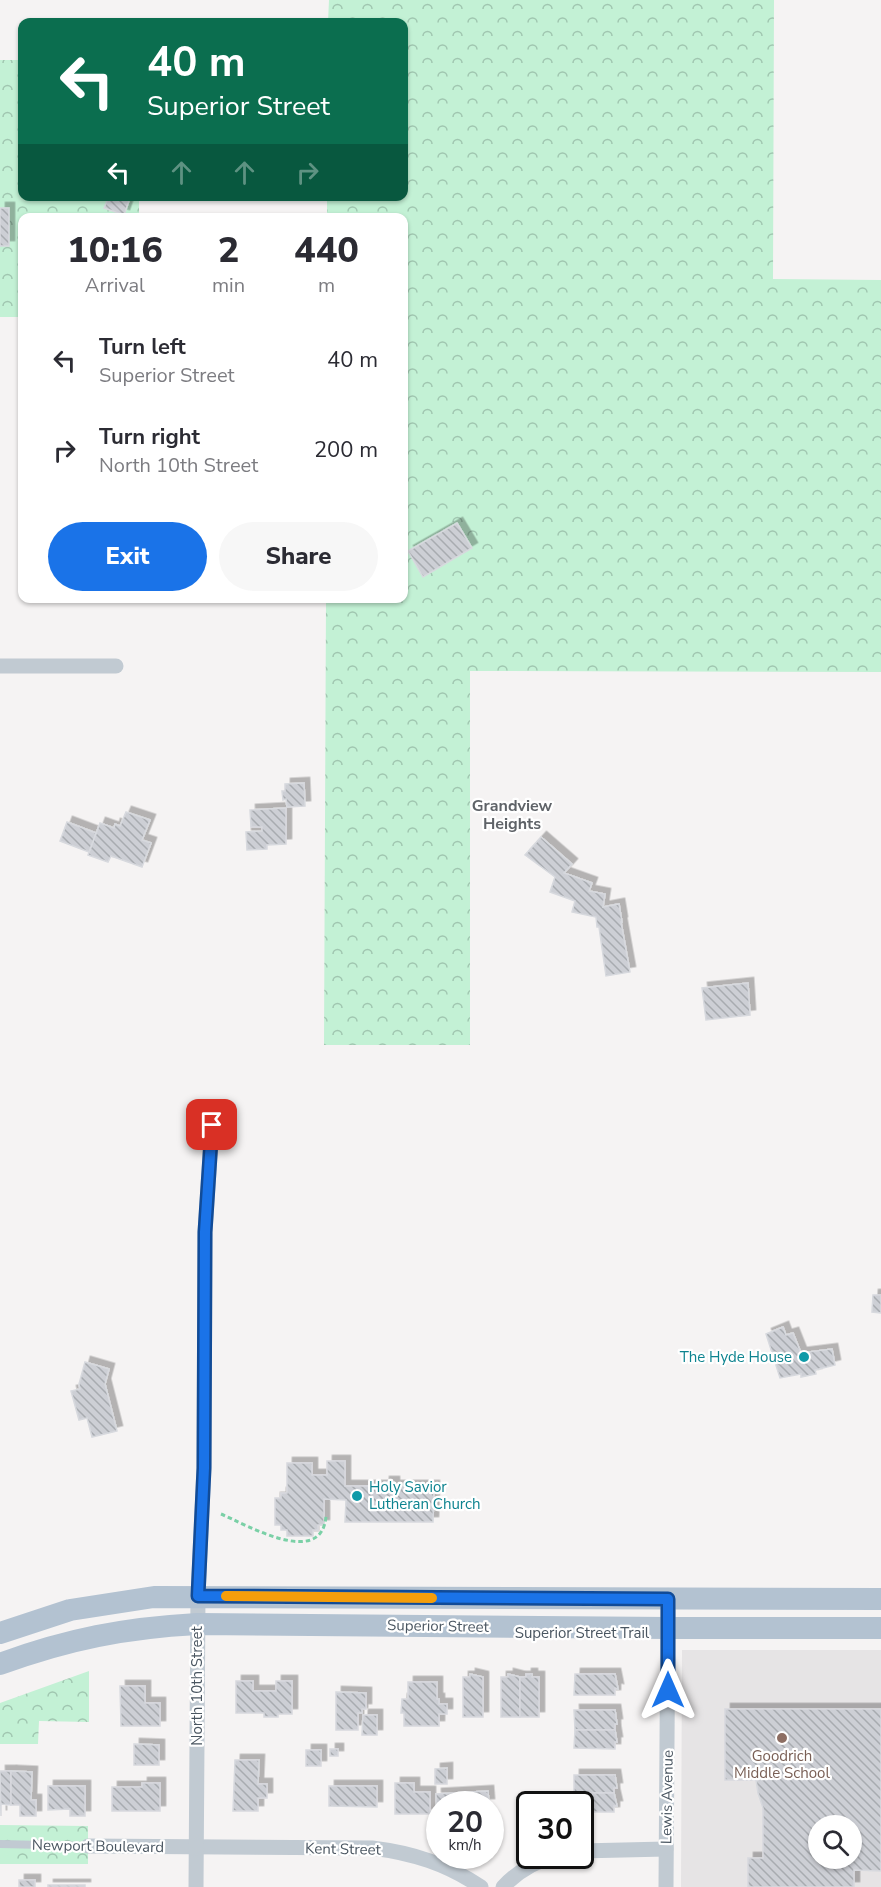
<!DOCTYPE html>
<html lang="en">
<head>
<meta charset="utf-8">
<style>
  body { margin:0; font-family:"Nunito Sans",sans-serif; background:#f7f7f7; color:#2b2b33; height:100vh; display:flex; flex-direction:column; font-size:22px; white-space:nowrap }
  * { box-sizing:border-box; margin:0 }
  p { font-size:20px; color:#7c7c81 }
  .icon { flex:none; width:33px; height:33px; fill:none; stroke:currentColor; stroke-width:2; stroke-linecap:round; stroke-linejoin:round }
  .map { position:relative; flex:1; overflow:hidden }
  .details { position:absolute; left:18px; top:213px; width:390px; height:390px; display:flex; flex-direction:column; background:#fff; border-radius:12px; box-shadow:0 2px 4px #0004 }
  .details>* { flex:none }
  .hud { position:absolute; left:18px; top:18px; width:390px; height:183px; border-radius:12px; box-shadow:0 2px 4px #0004; background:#0b6e4f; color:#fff; overflow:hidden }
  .controls { position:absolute; left:808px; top:1815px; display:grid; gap:12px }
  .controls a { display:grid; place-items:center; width:54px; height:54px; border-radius:50%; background:#fff; box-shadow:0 2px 4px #0004; font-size:30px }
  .speed { position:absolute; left:426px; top:1791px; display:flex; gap:12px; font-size:30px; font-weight:700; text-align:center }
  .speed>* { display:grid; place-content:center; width:78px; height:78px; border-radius:50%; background:#fff; box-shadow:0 2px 4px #0004; line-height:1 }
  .speed small { font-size:15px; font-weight:400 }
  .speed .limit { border:3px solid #111; border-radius:9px; background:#fff; color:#111 }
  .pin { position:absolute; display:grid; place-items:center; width:51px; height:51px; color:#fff; margin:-26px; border-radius:12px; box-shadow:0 3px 9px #0006 }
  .me { position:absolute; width:66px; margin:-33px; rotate:0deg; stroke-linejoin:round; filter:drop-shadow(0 0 4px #0008) }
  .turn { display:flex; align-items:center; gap:21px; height:126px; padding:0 30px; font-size:27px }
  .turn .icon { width:78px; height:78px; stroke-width:2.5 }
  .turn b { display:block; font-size:42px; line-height:51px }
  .lanes { display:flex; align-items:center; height:57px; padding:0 30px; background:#0003; justify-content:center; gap:30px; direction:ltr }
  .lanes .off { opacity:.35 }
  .eta { display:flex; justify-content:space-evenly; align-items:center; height:102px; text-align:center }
  .eta b { font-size:36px; font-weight:800; line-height:42px }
  .primary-button { display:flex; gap:12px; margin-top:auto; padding:12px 30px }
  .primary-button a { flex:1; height:69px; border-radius:36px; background:#1a73e8; color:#fff; font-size:24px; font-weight:800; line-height:69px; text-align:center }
  .primary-button a+a { background:#f7f7f7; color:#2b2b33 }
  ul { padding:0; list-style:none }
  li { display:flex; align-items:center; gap:18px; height:90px; padding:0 30px }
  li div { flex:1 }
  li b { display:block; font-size:22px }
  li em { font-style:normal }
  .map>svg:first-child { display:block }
</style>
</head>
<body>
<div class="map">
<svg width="881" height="1887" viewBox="0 0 881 1887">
  <defs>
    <pattern id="forest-crowns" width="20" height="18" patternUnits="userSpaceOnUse" patternTransform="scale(1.5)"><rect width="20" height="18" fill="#c3f1d5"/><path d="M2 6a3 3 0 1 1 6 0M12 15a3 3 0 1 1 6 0" fill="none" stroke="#a0c6b0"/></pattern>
    <pattern id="building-back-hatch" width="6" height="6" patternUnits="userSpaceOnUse" patternTransform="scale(1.5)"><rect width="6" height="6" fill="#cdcfd5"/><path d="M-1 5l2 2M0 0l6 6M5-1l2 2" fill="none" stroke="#a8abb0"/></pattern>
    <filter id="shadow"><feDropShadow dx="5.5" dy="-5.5" stdDeviation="0" flood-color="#0004"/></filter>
  </defs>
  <rect width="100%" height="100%" fill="#f5f3f3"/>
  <path fill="#e6e4e5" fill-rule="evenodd" d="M682,1650H881V1887H681ZM819,1826H852V1858H819Z"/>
  <g fill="url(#forest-crowns)">
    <polygon points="329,0 774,0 773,279 881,280 881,672 470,671 470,1045 324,1045 326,599 404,598 404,218 327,217 327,197 404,196 404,22 328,22"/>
    <polygon points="0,60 22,60 22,196 139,197 139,217 22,218 22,317 0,317"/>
    <polygon points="89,1671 89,1722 39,1721 38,1744 0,1744 0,1703"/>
    <polygon points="0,1825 88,1826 88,1864 0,1864"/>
  </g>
  <g fill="url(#building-back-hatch)" stroke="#d7d9de" stroke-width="1.5" fill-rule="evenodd" filter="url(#shadow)">
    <polygon points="109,196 130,198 124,215 104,208"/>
    <rect x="0" y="208" width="9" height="38"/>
    <polygon points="457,523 472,548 423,577 408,551"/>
    <polygon points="304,783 305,806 287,807 286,799 283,800 282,791 285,791 285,784"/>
    <polygon points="286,808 286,844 267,845 267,849 247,850 246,832 262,831 262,827 251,827 250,810"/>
    <polygon points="126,812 150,820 142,840 151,843 142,867 111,856 108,862 88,855 100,823 114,828 115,824 120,826"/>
    <polygon points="67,822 96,833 89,852 60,841"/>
    <polygon points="541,837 572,864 564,873 592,883 589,891 605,894 603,907 619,904 622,922 621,922 630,972 606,976 599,927 597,927 596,917 572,912 575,901 550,892 555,877 525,855"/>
    <polygon points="748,983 750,1015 706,1020 702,988"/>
    <polygon points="873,1295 881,1295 881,1313 872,1312"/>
    <polygon points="783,1327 786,1335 793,1333 801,1353 832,1349 835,1365 815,1370 816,1374 801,1377 801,1374 780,1378 766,1334"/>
    <polygon points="85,1362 109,1369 105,1384 117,1431 92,1437 87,1418 79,1420 71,1391 80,1389 79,1384"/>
    <polygon points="327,1461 345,1461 345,1486 384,1486 384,1482 394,1482 394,1486 434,1486 433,1522 345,1522 346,1500 324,1499 324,1525 318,1525 318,1530 313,1530 313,1536 287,1536 287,1530 281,1530 281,1525 275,1525 275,1498 281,1498 281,1493 287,1493 287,1463 312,1463 312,1475 327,1475"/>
    <polygon points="470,1674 483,1677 483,1717 463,1717 463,1677 470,1677"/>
    <polygon points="508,1674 520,1677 520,1717 501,1717 501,1677 508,1677"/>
    <polygon points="526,1674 532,1674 532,1677 539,1677 539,1717 520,1717 520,1677 526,1677"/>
    <polygon points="575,1674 615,1674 618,1689 615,1688 615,1695 574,1695"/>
    <polygon points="236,1681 253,1681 253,1691 276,1691 276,1681 292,1681 292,1714 278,1714 278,1717 264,1717 264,1713 236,1713"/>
    <polygon points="408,1682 437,1682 437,1699 439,1699 439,1704 447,1704 447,1714 439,1714 439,1726 404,1726 404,1713 401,1713 402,1699 408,1699"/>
    <polygon points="120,1686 145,1686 145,1703 160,1703 160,1726 121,1726"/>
    <polygon points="336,1692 366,1693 366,1709 362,1709 362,1713 358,1713 358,1730 336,1730"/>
    <path d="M725,1709H881V1871L854,1870V1887H748V1858H763V1808L758,1793L756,1780H725ZM819,1826H852V1858H819Z"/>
    <polygon points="574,1710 615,1710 617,1724 615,1724 615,1730 575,1730"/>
    <polygon points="363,1715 377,1715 377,1735 362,1735"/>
    <polygon points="575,1730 615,1730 617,1742 615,1742 615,1749 574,1748"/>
    <polygon points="134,1744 159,1745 159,1765 134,1765"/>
    <rect x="330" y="1749" width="8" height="7"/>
    <rect x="306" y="1750" width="15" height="16"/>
    <polygon points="235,1760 259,1760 258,1784 267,1784 267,1798 258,1798 258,1811 233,1811"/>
    <polygon points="447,1768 447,1784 435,1784 435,1769"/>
    <polygon points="0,1771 11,1771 11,1805 1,1804 1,1816"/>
    <polygon points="11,1771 32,1772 31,1800 36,1800 36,1816 20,1816 20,1805 11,1805"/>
    <polygon points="574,1775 615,1775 617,1788 614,1788 614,1793 574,1793"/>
    <polygon points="142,1783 160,1783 160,1811 112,1811 112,1787 142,1787"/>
    <polygon points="395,1783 414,1783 414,1792 430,1792 430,1814 395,1814"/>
    <polygon points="48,1786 85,1786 85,1816 70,1816 70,1809 48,1810"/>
    <polygon points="329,1786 377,1786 377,1807 329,1806"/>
    <polygon points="488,1791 489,1804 440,1804 440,1821 437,1822 436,1794"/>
    <polygon points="574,1793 614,1793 617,1806 614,1806 614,1812 580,1812 580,1804 574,1804"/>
    <rect x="19" y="1880" width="16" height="7"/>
    <rect x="48" y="1885" width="37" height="2"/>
  </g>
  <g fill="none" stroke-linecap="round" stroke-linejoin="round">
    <path stroke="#7ad0a6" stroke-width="3" stroke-dasharray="4.5 3" stroke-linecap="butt" d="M221,1514C247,1525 322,1569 326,1516"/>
    <polyline stroke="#c1cad2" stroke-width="8" points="0,1844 88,1846"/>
    <g stroke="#c1cad2" stroke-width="15">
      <polyline points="0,666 116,666"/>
      <path d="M88,1846L372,1848C413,1853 447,1864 481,1887"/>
      <polyline points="580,1851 666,1849"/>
      <polyline points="196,1887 198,1596 204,1468 205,1232 212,1125"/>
      <path d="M503,1887C517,1872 536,1861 555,1856"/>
      <polyline points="666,1887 668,1599"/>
    </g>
    <g stroke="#b3c2d1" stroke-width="22">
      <polyline points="0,1633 70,1610 154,1597 881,1599"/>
      <path d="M0,1664C68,1639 125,1628 197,1624L668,1628H881"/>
    </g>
  </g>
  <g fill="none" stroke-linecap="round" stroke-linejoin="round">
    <defs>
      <polyline id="route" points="212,1125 205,1232 204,1468 198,1596 668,1599 668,1690"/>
    </defs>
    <use href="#route" stroke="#114b97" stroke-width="15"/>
    <use href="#route" stroke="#1a73e8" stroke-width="10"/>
    <polyline stroke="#f59e0b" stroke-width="10" points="226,1596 432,1598"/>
  </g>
  <g fill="#0f9aa8" stroke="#fff" stroke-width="2">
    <circle cx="804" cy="1357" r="6"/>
    <circle cx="357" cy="1496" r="6"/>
  </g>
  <circle fill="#8d6e63" stroke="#fff" stroke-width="2" cx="782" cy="1738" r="6"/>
  <g text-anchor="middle" stroke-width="4.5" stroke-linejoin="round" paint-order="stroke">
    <g font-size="15" fill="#0d838f" stroke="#fff" text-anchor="end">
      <text x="792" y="1362">The Hyde House</text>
      <text x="369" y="1492" text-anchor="start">Holy Savior<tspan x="369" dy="17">Lutheran Church</tspan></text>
    </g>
    <g font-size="15" fill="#4a5661" stroke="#fff">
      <text transform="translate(438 1626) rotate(1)" y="5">Superior Street</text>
      <text x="582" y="1638">Superior Street Trail</text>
      <text transform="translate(197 1686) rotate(-90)" y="5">North 10th Street</text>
      <text transform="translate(667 1797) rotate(-89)" y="5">Lewis Avenue</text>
      <text transform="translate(98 1846) rotate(1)" y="5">Newport Boulevard</text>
      <text transform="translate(343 1849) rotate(1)" y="5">Kent Street</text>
    </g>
    <g font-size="15" fill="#785e54" stroke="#fff">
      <text x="782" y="1761">Goodrich<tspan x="782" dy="17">Middle School</tspan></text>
    </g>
    <g font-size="16" font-weight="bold" fill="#5f6368" stroke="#fff">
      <text x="512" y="811">Grandview<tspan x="512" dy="18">Heights</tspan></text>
    </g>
  </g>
</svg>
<div class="controls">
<a><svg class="icon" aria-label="search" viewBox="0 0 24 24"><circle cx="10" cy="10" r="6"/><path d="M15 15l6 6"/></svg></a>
</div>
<div class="speed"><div>20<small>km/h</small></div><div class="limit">30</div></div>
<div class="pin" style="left:212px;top:1125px;background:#d93025"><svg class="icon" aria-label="arrive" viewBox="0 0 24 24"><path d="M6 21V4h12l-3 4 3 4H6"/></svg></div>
<svg class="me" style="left:668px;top:1690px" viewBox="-20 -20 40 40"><path d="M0-17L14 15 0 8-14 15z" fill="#1a73e8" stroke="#fff" stroke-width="4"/></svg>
<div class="hud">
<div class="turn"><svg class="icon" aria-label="left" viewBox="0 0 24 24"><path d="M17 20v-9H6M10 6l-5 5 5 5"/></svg><div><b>40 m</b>Superior Street</div></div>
<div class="lanes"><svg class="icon" aria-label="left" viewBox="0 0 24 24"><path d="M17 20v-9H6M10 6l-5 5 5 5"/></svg><svg class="icon off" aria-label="ahead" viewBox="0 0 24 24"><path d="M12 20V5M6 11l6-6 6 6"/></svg><svg class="icon off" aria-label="ahead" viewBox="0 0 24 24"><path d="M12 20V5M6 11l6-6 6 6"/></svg><svg class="icon off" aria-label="right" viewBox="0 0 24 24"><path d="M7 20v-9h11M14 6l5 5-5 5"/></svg></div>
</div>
<section class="details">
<div class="eta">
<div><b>10:16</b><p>Arrival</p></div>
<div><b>2</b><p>min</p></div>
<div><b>440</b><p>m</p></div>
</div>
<ul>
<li><svg class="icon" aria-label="left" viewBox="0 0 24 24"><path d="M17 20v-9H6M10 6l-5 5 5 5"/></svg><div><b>Turn left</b><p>Superior Street</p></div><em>40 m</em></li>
<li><svg class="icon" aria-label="right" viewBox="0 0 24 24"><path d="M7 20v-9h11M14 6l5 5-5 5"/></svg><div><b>Turn right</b><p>North 10th Street</p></div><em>200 m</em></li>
</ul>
<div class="primary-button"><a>Exit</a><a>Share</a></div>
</section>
</div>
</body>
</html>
